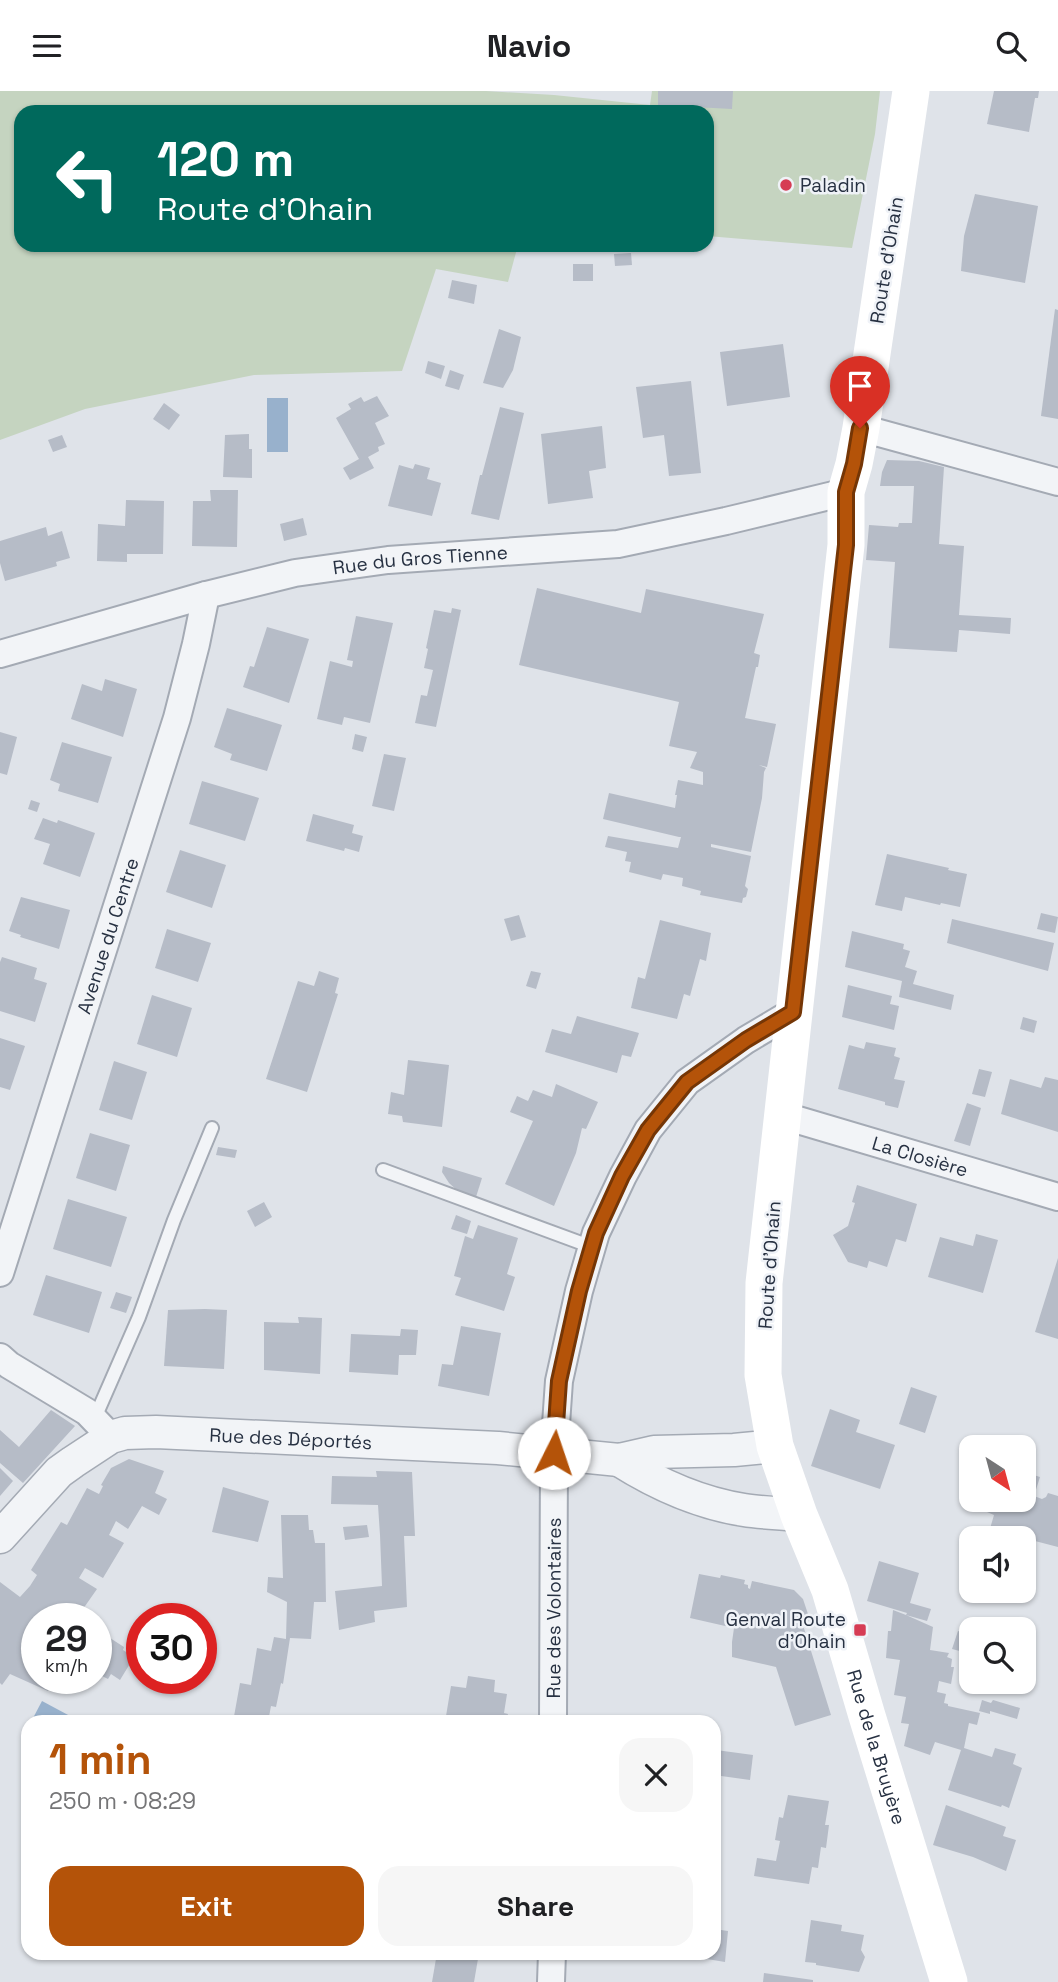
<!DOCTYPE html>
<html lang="en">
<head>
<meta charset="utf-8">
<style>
  body { margin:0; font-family:"Space Grotesk",sans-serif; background:#f6f6f6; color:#202124; height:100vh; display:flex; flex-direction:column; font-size:26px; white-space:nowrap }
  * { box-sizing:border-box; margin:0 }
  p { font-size:23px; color:#757577 }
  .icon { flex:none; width:38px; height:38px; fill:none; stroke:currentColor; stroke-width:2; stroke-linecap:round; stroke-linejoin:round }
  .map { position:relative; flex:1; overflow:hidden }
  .details { position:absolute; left:21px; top:1624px; width:700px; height:245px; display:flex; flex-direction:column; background:#fff; border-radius:21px; box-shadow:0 2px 5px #0004 }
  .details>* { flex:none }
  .guide { position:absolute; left:14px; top:14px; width:700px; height:147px; border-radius:21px; box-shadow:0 2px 5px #0004; background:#00695c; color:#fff; overflow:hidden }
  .needle { width:46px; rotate:144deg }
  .buttons { position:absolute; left:959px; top:1344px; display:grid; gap:14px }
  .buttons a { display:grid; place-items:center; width:77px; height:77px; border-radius:14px; background:#fff; box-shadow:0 2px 5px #0004; font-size:35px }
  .speed { position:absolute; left:21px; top:1512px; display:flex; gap:14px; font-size:35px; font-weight:700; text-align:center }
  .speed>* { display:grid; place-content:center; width:91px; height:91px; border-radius:50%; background:#fff; box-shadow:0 2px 5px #0004; line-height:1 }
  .speed small { font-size:18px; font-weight:400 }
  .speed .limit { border:10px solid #d22; background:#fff; color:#111 }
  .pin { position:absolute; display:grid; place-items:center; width:60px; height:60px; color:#fff; margin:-72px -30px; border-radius:50% 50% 50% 0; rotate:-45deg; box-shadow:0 0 7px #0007 }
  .pin .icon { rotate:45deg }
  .me { position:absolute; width:77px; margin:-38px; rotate:4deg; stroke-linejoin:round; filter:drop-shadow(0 0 5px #0008) }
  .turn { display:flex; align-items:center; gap:24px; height:147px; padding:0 28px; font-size:32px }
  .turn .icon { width:91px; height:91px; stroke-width:2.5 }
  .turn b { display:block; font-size:49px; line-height:60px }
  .round { display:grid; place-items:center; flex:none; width:74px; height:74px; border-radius:21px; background:#f6f6f6 }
  .headline { display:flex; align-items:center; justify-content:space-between; height:119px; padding:0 28px }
  h1 { font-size:42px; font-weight:700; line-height:52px; color:#b45309 }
  .action { display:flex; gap:14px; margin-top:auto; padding:14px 28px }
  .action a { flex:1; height:80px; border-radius:21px; background:#b45309; color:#fff; font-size:28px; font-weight:700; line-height:80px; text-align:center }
  .action a+a { background:#f6f6f6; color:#202124 }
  header { display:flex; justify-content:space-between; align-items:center; height:91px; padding:0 28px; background:#fff; font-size:32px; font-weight:700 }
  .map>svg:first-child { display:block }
</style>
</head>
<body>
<header><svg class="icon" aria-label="menu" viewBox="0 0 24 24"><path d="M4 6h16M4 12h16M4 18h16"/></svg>Navio<svg class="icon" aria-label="search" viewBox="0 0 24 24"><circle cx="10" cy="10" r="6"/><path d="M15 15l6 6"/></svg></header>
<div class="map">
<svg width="1058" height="1891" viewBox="0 0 1058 1891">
  <rect width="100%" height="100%" fill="#dfe3e9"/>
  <polygon fill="#c5d4c0" points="0,0 486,0 554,4 650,14 652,0 880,0 875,43 852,157 707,145 707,21 21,21 21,154 518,154 508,191 436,178 402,280 254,284 85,318 0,349"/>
  <g fill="#98b1cc">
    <rect x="267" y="307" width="21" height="54"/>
    <polygon points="42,1610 70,1625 67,1631 36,1631 32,1629"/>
  </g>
  <g fill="#b6bcc7">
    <polygon points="658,0 733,0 732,18 658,14"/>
    <polygon points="994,0 1039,0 1038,7 1035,7 1029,41 987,33"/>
    <polygon points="975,103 1038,115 1025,192 961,180 964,145"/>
    <polygon points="631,162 632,174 615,175 614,163"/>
    <rect x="573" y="173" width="20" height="17"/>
    <polygon points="452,189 477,194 474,213 448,207"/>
    <polygon points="1055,218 1058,219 1058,328 1041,325"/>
    <polygon points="499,238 521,246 513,279 503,297 483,292"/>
    <polygon points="783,253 790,306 727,315 720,261"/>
    <polygon points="428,270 445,275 441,288 425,282"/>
    <polygon points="450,279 464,284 459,299 445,295"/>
    <polygon points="691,290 701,382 669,385 664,344 643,347 636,296"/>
    <polygon points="377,305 389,325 375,332 385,353 378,356 379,360 368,366 374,377 350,389 343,377 359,368 336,327 351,318 348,313 361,306 364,311"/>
    <polygon points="164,312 180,324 169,339 153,328"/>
    <polygon points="500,316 524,322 499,429 471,423 480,384 482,384"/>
    <polygon points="602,335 606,377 589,380 593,407 548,413 541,343"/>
    <polygon points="249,343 249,358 252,358 252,387 223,386 225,344"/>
    <polygon points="62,344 67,356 53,361 48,349"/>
    <polygon points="887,369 919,370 944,376 939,453 964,455 959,524 1011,527 1010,543 959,539 957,561 889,557 895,471 866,469 869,434 898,436 899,432 912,432 914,395 880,395 882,381"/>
    <polygon points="415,373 430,377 427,388 441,392 432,425 388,415 399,374 413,378"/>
    <polygon points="210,399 238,399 237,456 192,455 193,410 211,410"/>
    <polygon points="126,409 164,410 163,463 127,463 127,471 97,470 98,433 125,435"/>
    <polygon points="303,427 307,444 284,450 280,433"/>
    <polygon points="46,436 48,445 62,440 70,467 56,471 57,475 5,490 0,472 0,450"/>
    <polygon points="537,497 641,522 646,498 764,523 754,562 760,564 758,576 756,576 745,627 776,633 767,676 759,674 766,677 764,681 762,707 751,761 711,753 711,756 751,765 745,795 748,798 746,806 743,807 742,812 700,804 701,800 682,795 683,787 663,783 661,789 629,781 631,771 625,770 627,761 605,756 608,745 678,757 681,746 679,746 603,728 609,702 675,717 677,704 675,704 678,689 703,694 703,681 690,677 697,661 669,655 679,611 519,574"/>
    <polygon points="452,517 461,519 436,636 415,632 421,604 427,605 433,579 424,577 428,558 426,557 434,519 451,522"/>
    <polygon points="356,525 393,532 370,632 344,626 342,634 317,628 330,570 352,576 353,570 347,569"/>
    <polygon points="267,536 309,548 289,612 243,596 250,575 254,576"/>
    <polygon points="105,588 137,598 123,646 71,628 82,593 102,600"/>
    <polygon points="227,617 282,634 267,680 230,669 232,663 214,656"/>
    <polygon points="0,641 17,646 7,684 0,682"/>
    <polygon points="355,643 367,646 363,661 352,658"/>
    <polygon points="62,651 112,666 98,712 58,700 60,693 50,689"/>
    <polygon points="384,663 406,667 394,720 372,715"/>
    <polygon points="202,690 259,707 245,750 189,733"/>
    <polygon points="31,709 40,712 37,721 28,718"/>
    <polygon points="313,723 354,734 352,742 363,745 359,761 345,757 344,760 306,750"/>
    <polygon points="43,727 57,732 58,729 95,742 80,786 43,773 50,753 34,748"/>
    <polygon points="180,759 226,774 212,817 166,801"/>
    <polygon points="887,763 949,777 948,779 967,783 960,816 941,812 940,814 905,806 902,820 875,814"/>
    <polygon points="21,806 70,819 59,858 20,846 21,844 9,840"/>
    <polygon points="1041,822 1058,826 1055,842 1037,838"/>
    <polygon points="519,824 526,846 511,850 504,828"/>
    <polygon points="952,828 1054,852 1048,880 947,852"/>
    <polygon points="660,829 711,842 706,870 700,868 690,905 684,903 677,928 631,917 638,886 645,888"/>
    <polygon points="167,838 211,852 198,891 155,877"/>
    <polygon points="852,840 904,853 903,858 910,860 905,876 917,880 913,893 954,904 951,919 899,906 902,890 845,876"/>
    <polygon points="2,866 37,877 34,888 47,892 35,931 0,920 0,871"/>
    <polygon points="319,880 339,887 335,902 338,903 307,1001 266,988 298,890 314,895"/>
    <polygon points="531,880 541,882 536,898 526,895"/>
    <polygon points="848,894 892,905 890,913 899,915 894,939 842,926"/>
    <polygon points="152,904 192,917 177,966 137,953"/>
    <polygon points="577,925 639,942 631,966 622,964 617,982 545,961 552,938 571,943"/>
    <polygon points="1023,926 1037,930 1034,942 1020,938"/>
    <polygon points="0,947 25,955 10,999 0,996"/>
    <polygon points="866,951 896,957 894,965 900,967 894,988 905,990 898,1017 885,1014 885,1011 838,998 849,954 864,958"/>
    <polygon points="408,969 449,974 442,1036 403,1031 402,1025 388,1023 391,1001 404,1004"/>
    <polygon points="114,970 147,981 132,1029 99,1019"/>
    <polygon points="979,978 992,981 985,1006 972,1003"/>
    <polygon points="1045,986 1058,989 1058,1041 1001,1023 1010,988 1041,997"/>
    <polygon points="556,993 598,1011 586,1038 582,1037 576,1062 554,1115 505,1093 533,1030 510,1021 517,1005 528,1010 533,999 552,1006"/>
    <polygon points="967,1012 981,1017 970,1055 954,1050"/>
    <polygon points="90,1042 130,1054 116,1100 76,1087"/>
    <polygon points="218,1056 237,1059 235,1067 216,1064"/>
    <polygon points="443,1075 482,1087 476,1106 459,1101 449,1092 442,1081"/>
    <polygon points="857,1094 917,1113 906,1151 896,1148 887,1176 869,1170 867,1177 848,1171 833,1144 848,1135 855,1112 852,1111"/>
    <polygon points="68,1108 127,1126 111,1176 53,1158"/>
    <polygon points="264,1111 272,1126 255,1136 247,1120"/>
    <polygon points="456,1124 471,1130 467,1143 451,1138"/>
    <polygon points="478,1134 518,1147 507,1183 515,1186 504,1220 455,1204 461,1187 454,1185 465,1145 473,1148"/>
    <polygon points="976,1143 998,1149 983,1202 928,1186 940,1146 973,1155"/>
    <polygon points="1058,1167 1058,1248 1035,1241"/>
    <polygon points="46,1184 102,1201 89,1242 33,1224"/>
    <polygon points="116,1201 132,1206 126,1222 110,1217"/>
    <polygon points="205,1218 227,1219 224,1278 164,1275 168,1219"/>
    <polygon points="298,1226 322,1227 320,1283 264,1279 264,1231 299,1232"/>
    <polygon points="461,1235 501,1242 489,1305 438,1295 442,1273 453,1274"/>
    <polygon points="401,1238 418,1239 416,1264 399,1264 398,1284 349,1281 351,1243 400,1245"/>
    <polygon points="911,1296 937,1305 925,1342 899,1333"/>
    <polygon points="830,1318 860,1329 856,1341 895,1354 880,1398 811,1375"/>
    <polygon points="51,1319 75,1335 23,1392 0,1372 0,1339 19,1356"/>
    <polygon points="129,1368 164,1380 155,1402 167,1408 159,1424 142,1415 128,1438 116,1430 109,1444 124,1452 103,1487 85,1477 79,1487 97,1498 76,1528 37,1528 37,1565 30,1575 37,1579 37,1587 50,1587 55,1590 48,1600 10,1583 2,1594 0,1592 0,1491 20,1506 30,1495 37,1484 31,1479 61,1431 67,1434 87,1397 99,1403 103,1395 101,1394 111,1377"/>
    <polygon points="0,1377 13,1390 0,1405"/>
    <polygon points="376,1380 412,1381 415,1445 404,1445 407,1516 374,1520 375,1531 339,1539 335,1500 382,1495 380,1444 378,1414 331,1413 332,1385 377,1386"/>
    <polygon points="1024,1381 1040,1386 1034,1405 1042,1408 1046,1406 1048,1402 1058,1405 1058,1456 1035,1450 1032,1457 1024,1454 1024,1447 1010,1447 989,1441 994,1424 987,1421 990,1409 1024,1409"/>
    <polygon points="223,1396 269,1410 258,1451 212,1441"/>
    <polygon points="281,1424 308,1424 309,1439 313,1439 315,1452 325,1452 326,1511 314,1511 311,1548 290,1547 283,1593 281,1592 276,1616 271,1615 268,1631 233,1631 240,1592 251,1594 257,1557 271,1560 274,1546 286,1548 287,1511 267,1501 268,1486 283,1487"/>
    <polygon points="367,1434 369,1446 345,1449 343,1436"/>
    <polygon points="879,1470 919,1482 910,1512 931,1518 927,1530 906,1524 933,1536 930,1559 949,1562 947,1566 952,1568 951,1576 954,1576 951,1593 939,1590 937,1601 946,1603 944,1612 948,1613 948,1615 980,1622 977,1634 969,1632 964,1657 992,1666 995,1657 1016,1663 1013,1673 1022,1677 1009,1717 1002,1714 1001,1716 948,1699 961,1659 935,1651 930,1664 904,1655 909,1633 901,1632 906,1606 894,1604 900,1569 886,1567 888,1540 891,1540 893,1519 906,1524 907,1522 867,1510"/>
    <polygon points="699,1483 720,1487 721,1484 745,1489 744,1493 748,1494 748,1497 750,1498 752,1490 794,1499 803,1508 810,1529 802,1531 831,1624 795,1635 776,1576 732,1566 732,1551 734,1537 690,1527"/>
    <polygon points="96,1538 124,1556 123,1559 134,1566 120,1589 111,1583 108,1588 96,1582"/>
    <polygon points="958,1540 971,1544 971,1563 952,1558"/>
    <polygon points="468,1585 495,1589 494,1601 507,1603 504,1622 508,1623 506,1631 445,1631 451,1595 466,1597"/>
    <polygon points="982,1609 991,1612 993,1609 1020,1617 1017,1628 990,1620 990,1623 979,1620"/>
    <polygon points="716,1659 753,1664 750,1689 714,1684"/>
    <polygon points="788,1704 829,1710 825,1734 829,1734 826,1757 821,1756 818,1777 812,1776 809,1793 754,1785 757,1767 776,1770 780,1750 775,1749 779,1726 783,1727"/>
    <polygon points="946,1714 1006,1736 1003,1745 1016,1749 1006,1780 973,1766 933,1754"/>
    <polygon points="811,1829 842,1834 841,1840 864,1844 861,1859 865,1866 859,1881 816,1874 816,1872 805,1871"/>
    <polygon points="714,1838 728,1840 725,1871 707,1868 707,1862 714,1862"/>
    <polygon points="437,1862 479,1862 474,1891 432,1891"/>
    <polygon points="764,1882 813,1889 813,1891 763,1891"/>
  </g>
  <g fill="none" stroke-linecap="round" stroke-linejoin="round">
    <defs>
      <g id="service">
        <polyline points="383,1079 592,1156"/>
        <polyline points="94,1329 139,1226 174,1129 212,1037"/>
      </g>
      <g id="minor">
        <polyline points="861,337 1058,391"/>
        <path id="s1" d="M0,563L206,504L295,482L388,469L618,453L726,430L846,401"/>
        <path id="s2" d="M781,1024L1058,1106"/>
        <path id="s3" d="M0,1182L177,627L196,553L206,504"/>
        <polyline points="0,1266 9,1274 87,1321 111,1346"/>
        <path id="s4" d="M553,1631L554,1362L559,1290L579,1200L596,1142L623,1085L648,1039L687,991L746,949L793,921"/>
        <polyline points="551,1891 552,1862"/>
      </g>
      <g id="tertiary">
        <path d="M619,1369C657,1393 699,1412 744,1419C762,1422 781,1422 799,1424"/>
        <path id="s5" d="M0,1446L59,1381L73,1371L111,1346L125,1342L156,1341L498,1357L619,1369L654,1361L734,1359L775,1355"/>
      </g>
    </defs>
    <use href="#service" stroke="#a4aab4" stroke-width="16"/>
    <use href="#minor" stroke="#a4aab4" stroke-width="30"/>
    <use href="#tertiary" stroke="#a4aab4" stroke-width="35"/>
    <use href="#service" stroke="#f2f4f7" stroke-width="12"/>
    <use href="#minor" stroke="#f2f4f7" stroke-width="26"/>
    <use href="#tertiary" stroke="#f2f4f7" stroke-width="32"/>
    <path stroke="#fff" stroke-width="37" id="s6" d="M911,0L861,337L854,373L846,401V454L764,1192L763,1284L775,1355L799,1424L830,1499L867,1625L949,1891"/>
  </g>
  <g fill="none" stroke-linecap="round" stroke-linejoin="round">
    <defs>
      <polyline id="route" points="554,1362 559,1290 579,1200 596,1142 622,1085 648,1039 687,991 746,949 793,921 846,454 846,401 854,373 860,337"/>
    </defs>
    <use href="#route" stroke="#753606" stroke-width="18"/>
    <use href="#route" stroke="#b45309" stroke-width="12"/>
  </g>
  <g fill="#d63c54" stroke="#eff2f7" stroke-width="2.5">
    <circle cx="786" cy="94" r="7"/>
    <rect x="853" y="1532" width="14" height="14" rx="3.5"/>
  </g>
  <g text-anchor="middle" stroke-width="5" stroke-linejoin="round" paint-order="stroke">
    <g font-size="19" fill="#273142" stroke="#eff2f7" text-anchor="start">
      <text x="800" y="101">Paladin</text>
      <text x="846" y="1535" text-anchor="end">Genval Route<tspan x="846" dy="22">d'Ohain</tspan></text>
    </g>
    <g font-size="19" fill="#273142" stroke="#eff2f7">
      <text transform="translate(886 169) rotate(-81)" y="7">Route d'Ohain</text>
      <text dy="7" stroke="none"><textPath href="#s1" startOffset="432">Rue du Gros Tienne</textPath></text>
      <text dy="7" stroke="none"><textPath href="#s3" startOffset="354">Avenue du Centre</textPath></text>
      <text dy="7" stroke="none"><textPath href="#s2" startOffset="145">La Closière</textPath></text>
      <text transform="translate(769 1174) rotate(-86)" y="7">Route d'Ohain</text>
      <text dy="7" stroke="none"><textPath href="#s5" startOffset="331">Rue des Déportés</textPath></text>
      <text dy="7" stroke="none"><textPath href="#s4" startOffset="114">Rue des Volontaires</textPath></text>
      <text dy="7" stroke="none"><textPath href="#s6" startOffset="1684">Rue de la Bruyère</textPath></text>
    </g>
  </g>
</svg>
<div class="buttons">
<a><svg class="needle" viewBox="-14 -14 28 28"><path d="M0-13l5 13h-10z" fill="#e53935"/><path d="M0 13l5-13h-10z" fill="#757577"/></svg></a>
<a><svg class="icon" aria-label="sound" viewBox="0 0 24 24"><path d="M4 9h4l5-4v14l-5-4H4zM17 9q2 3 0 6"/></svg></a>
<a><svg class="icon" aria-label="search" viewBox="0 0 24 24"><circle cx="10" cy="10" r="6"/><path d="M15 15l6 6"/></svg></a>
</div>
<div class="speed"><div>29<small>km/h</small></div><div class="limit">30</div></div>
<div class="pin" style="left:860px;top:337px;background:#d93025"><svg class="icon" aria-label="arrive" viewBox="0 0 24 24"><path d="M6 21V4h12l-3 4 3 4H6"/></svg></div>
<svg class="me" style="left:554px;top:1362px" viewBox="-20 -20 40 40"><circle r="19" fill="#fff"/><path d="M0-13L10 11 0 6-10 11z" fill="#b45309"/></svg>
<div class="guide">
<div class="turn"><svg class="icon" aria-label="left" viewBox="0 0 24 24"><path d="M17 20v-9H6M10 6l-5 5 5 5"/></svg><div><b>120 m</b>Route d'Ohain</div></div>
</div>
<section class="details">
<div class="headline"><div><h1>1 min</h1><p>250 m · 08:29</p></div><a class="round"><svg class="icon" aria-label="close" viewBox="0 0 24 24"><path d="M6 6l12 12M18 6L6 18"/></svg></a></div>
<div class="action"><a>Exit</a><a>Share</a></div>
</section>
</div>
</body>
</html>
